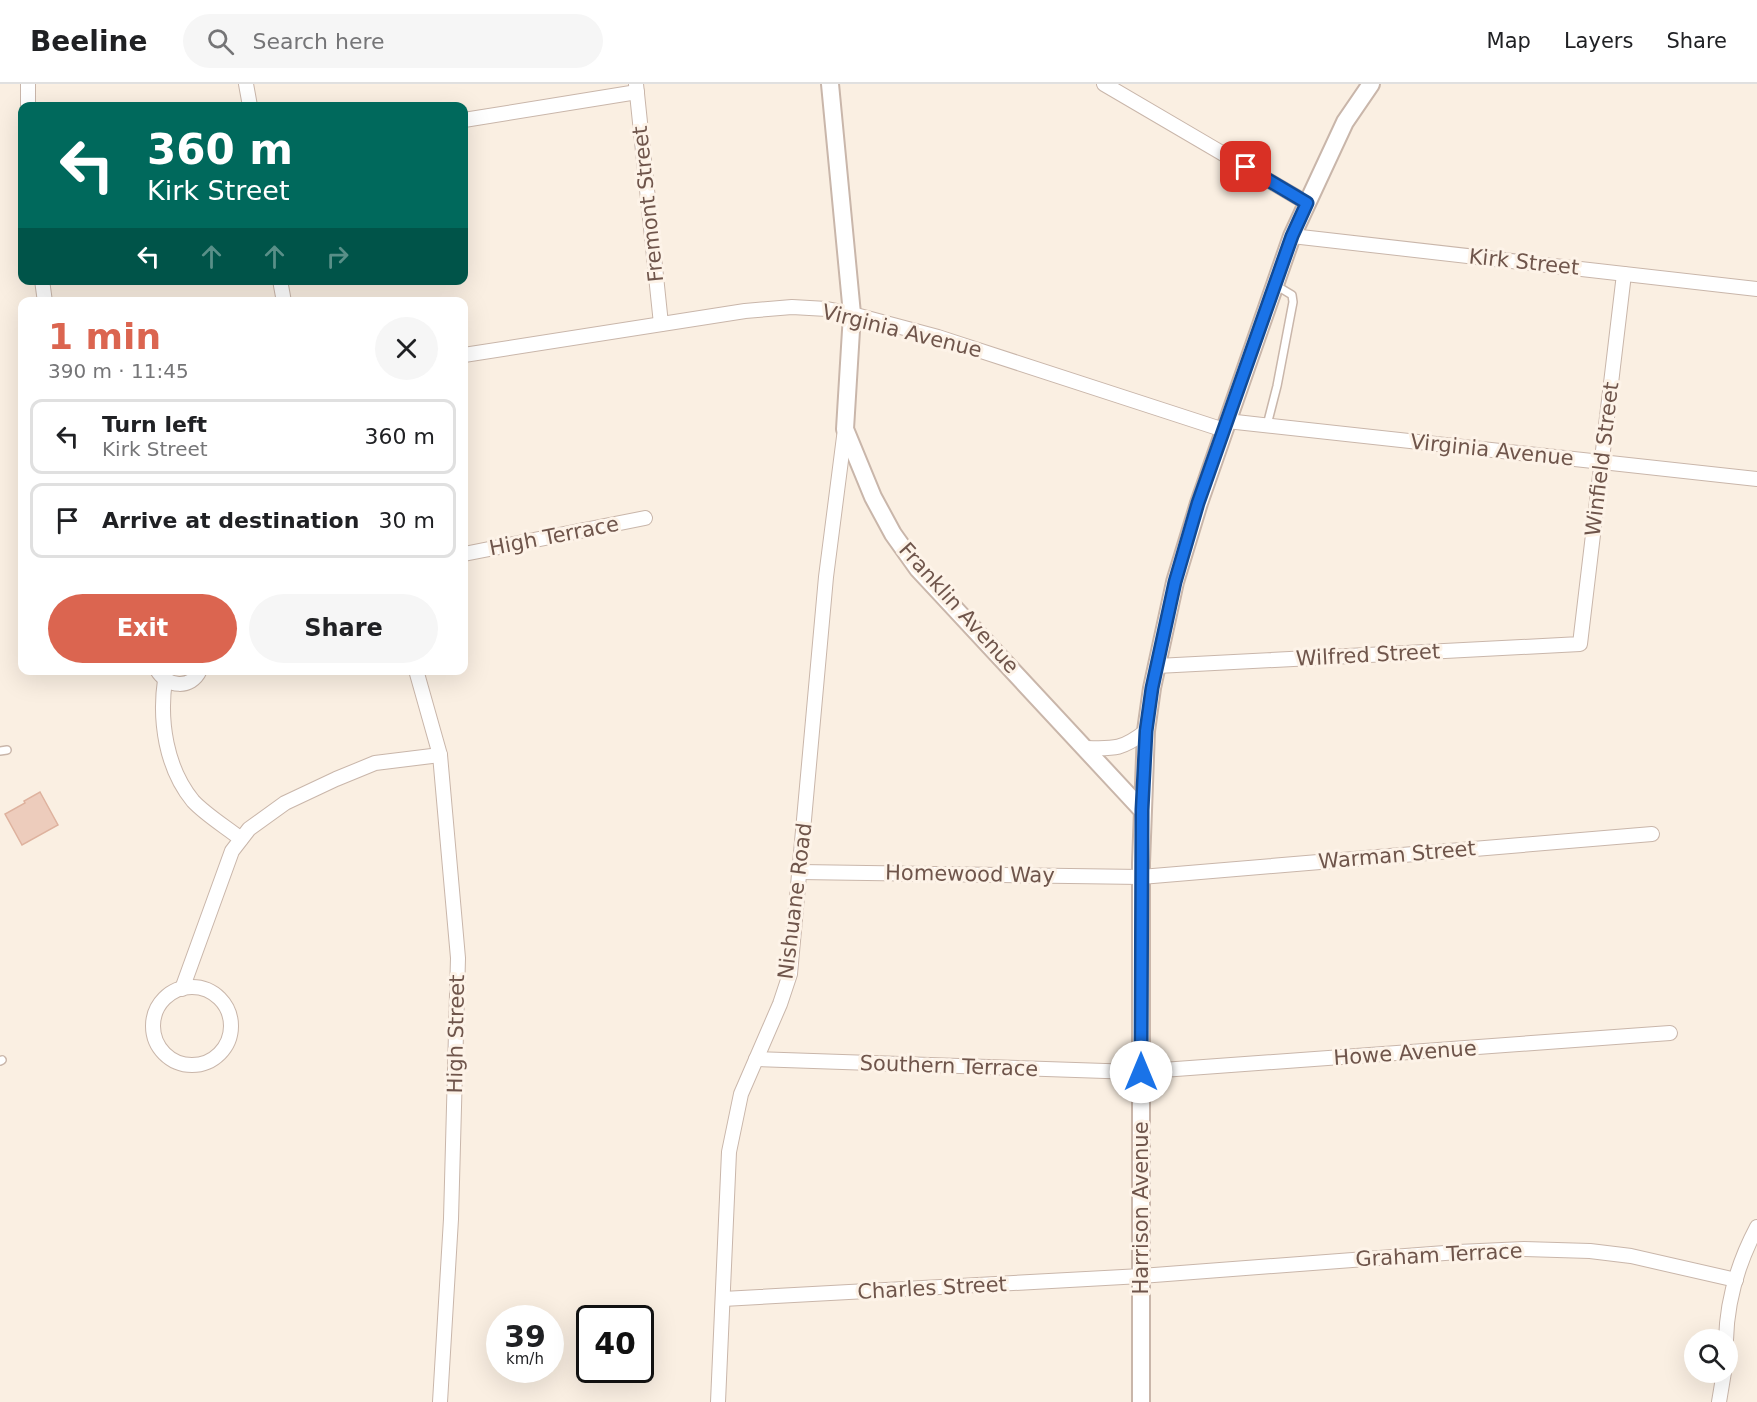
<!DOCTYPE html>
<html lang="en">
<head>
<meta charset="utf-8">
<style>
  body { margin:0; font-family:"DejaVu Sans",sans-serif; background:#f6f6f6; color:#202124; height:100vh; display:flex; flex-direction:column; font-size:22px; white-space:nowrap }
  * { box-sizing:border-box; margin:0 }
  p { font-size:20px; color:#757577 }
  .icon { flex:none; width:33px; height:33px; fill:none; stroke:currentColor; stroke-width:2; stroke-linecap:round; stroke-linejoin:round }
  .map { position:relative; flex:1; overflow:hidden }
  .panel { position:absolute; left:18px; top:213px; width:450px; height:378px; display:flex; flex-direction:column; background:#fff; border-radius:12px; box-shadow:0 6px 24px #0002 }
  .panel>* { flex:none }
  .top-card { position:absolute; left:18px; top:18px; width:450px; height:183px; border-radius:12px; box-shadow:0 6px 24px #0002; background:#00695c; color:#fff; overflow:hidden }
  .fabs { position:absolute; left:1684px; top:1245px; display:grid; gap:12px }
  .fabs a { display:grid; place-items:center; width:54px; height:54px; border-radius:50%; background:#fff; box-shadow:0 6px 24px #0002; font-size:30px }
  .speed { position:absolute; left:486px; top:1221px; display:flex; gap:12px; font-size:30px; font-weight:700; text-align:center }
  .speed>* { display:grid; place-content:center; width:78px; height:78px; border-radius:50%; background:#fff; box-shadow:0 6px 24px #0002; line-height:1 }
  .speed small { font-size:15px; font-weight:400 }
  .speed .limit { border:3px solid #111; border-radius:9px; background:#fff; color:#111 }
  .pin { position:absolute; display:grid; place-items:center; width:51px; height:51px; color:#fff; margin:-26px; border-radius:12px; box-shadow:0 3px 9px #0006 }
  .me { position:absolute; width:66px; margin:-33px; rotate:0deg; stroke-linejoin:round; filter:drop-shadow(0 0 4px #0008) }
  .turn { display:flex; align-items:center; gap:21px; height:126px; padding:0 30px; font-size:27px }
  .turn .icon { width:78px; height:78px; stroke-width:2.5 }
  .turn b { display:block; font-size:42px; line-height:51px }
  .lanes { display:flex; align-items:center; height:57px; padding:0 30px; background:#0003; justify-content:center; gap:30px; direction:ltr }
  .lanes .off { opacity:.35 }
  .round { display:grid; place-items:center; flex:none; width:63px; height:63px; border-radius:32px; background:#f6f6f6 }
  .summary { display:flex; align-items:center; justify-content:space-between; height:102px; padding:0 30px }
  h1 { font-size:36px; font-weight:700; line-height:45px; color:#db6550 }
  .button { display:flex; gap:12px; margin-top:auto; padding:12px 30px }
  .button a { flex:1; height:69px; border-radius:36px; background:#db6550; color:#fff; font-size:24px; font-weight:700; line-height:69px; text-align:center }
  .button a+a { background:#f6f6f6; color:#202124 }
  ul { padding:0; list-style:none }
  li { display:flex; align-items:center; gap:18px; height:75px; margin:0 12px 9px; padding:0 18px; border:3px solid #e0e0e0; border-radius:12px }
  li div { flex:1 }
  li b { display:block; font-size:22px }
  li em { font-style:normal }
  header { display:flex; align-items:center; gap:36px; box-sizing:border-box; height:84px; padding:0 30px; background:#fff; border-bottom:2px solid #e0e0e0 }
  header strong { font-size:28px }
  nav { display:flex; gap:33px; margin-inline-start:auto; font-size:21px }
  .search { width:420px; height:54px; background:#f6f6f6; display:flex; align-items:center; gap:15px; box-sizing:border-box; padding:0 21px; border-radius:33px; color:#757577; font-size:22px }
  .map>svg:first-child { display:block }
</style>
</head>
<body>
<header>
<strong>Beeline</strong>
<div class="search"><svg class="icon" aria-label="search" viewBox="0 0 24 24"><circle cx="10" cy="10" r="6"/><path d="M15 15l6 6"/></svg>Search here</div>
<nav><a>Map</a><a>Layers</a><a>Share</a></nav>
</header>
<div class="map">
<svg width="1757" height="1318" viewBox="0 0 1757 1318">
  <rect width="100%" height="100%" fill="#faefe2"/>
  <polygon fill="#edccbc" stroke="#deb29e" stroke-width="1.5" points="40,708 58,741 22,761 5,730 25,719 24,717"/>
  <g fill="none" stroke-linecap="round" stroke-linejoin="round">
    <defs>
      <g id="service">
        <polyline points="1267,341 1277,302 1293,218 1292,211 1277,202"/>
        <polyline points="0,667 7,666"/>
        <polyline points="0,977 2,976"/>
      </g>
      <g id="minor">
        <polyline points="246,0 250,22"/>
        <polyline points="636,0 661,240"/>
        <polyline points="1104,0 1307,119"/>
        <polyline points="28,22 28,0"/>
        <polyline points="464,36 637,8"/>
        <polyline points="1292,152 1757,205"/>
        <polyline points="42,196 45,218"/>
        <polyline points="280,196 284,218"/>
        <polyline points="464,271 745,227 792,223 827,225 852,230 938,253 1224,346"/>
        <polyline points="1227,337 1757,395"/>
        <polyline points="464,470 645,434"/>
        <polyline points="1157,582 1580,560 1624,190"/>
        <path d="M157,586C167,603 191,606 200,586"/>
        <polyline points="416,586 440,671 458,874 451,1135 440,1318"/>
        <path d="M165,596C159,637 166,684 193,717C206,731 226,743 241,755"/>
        <path d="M1087,664C1115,665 1123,665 1146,647"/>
        <polyline points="800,788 1141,793 1652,750"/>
        <circle cx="192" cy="942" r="39"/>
        <polyline points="182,905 232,767 249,745 285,719 336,695 375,679 440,671"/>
        <polyline points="756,975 1135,988 1670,949"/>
        <polyline points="723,1215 1141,1192 1458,1168 1524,1165 1590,1167 1631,1172 1736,1196"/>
        <path d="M1726,1256C1727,1216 1739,1177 1757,1143"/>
        <polyline points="718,1318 729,1068 741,1010 780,920 790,890 826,493 845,345"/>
        <polyline points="1719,1318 1724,1288"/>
      </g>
      <g id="tertiary">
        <polyline points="830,0 852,230 845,345 873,413 893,450 918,485 1142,726"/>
        <polyline points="1141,1318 1141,779 1146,647 1152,604 1175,498 1199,419 1292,152 1345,38 1371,0"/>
      </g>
    </defs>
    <use href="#service" stroke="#c9b6aa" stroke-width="10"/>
    <use href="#minor" stroke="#c9b6aa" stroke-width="16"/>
    <use href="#tertiary" stroke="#c9b6aa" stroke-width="20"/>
    <use href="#service" stroke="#fff" stroke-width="7"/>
    <use href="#minor" stroke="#fff" stroke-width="14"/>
    <use href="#tertiary" stroke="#fff" stroke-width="16"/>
  </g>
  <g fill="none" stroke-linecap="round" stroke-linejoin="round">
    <defs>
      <polyline id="route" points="1141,988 1142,726 1146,647 1152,604 1175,498 1198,419 1292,152 1307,119 1246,83"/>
    </defs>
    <use href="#route" stroke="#114b97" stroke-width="15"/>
    <use href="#route" stroke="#1a73e8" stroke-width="10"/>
  </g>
  <g text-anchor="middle" stroke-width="6" stroke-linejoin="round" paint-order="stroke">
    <g font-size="21" fill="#6f554b" stroke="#fdf3e8">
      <text transform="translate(648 120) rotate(-96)" y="7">Fremont Street</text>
      <text transform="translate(1524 178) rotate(6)" y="7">Kirk Street</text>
      <text transform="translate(902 247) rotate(14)" y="7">Virginia Avenue</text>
      <text transform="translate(1492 366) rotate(6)" y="7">Virginia Avenue</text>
      <text transform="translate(1602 375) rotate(-83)" y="7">Winfield Street</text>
      <text transform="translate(554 452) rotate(-11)" y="7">High Terrace</text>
      <text transform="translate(959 524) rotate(48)" y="7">Franklin Avenue</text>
      <text transform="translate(1368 571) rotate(-3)" y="7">Wilfred Street</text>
      <text transform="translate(1397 771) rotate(-5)" y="7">Warman Street</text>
      <text transform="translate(970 790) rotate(1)" y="7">Homewood Way</text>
      <text transform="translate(795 817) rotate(-83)" y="7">Nishuane Road</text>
      <text transform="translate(456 950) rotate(-89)" y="7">High Street</text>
      <text transform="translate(1405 969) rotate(-4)" y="7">Howe Avenue</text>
      <text transform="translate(949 982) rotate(2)" y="7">Southern Terrace</text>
      <text transform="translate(1141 1124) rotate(-90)" y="7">Harrison Avenue</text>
      <text transform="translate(1439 1171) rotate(-3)" y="7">Graham Terrace</text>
      <text transform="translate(932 1204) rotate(-3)" y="7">Charles Street</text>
    </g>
  </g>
</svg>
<div class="fabs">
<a><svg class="icon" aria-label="search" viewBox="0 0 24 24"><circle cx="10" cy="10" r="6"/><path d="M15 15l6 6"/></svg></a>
</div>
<div class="speed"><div>39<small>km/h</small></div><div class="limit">40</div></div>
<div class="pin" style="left:1246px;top:83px;background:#d93025"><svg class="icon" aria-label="arrive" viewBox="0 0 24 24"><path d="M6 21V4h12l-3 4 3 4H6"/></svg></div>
<svg class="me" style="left:1141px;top:988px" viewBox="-20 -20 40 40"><circle r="19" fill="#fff"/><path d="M0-13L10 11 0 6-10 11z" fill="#1a73e8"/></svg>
<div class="top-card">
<div class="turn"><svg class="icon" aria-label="left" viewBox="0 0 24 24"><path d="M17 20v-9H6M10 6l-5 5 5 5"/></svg><div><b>360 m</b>Kirk Street</div></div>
<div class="lanes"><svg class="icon" aria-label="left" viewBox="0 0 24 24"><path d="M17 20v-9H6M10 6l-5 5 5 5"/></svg><svg class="icon off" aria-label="ahead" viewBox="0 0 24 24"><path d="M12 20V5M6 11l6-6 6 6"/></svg><svg class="icon off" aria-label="ahead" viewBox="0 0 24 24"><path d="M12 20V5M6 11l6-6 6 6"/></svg><svg class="icon off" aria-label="right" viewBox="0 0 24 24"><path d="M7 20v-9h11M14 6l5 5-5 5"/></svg></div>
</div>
<section class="panel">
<div class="summary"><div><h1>1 min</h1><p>390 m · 11:45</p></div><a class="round"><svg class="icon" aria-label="close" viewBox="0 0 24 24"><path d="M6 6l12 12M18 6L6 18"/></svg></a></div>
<ul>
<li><svg class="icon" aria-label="left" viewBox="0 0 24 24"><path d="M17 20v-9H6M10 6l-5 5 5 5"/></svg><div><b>Turn left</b><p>Kirk Street</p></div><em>360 m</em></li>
<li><svg class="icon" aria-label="arrive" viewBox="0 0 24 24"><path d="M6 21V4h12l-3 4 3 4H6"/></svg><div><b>Arrive at destination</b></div><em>30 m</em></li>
</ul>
<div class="button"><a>Exit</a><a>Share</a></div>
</section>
</div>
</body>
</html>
